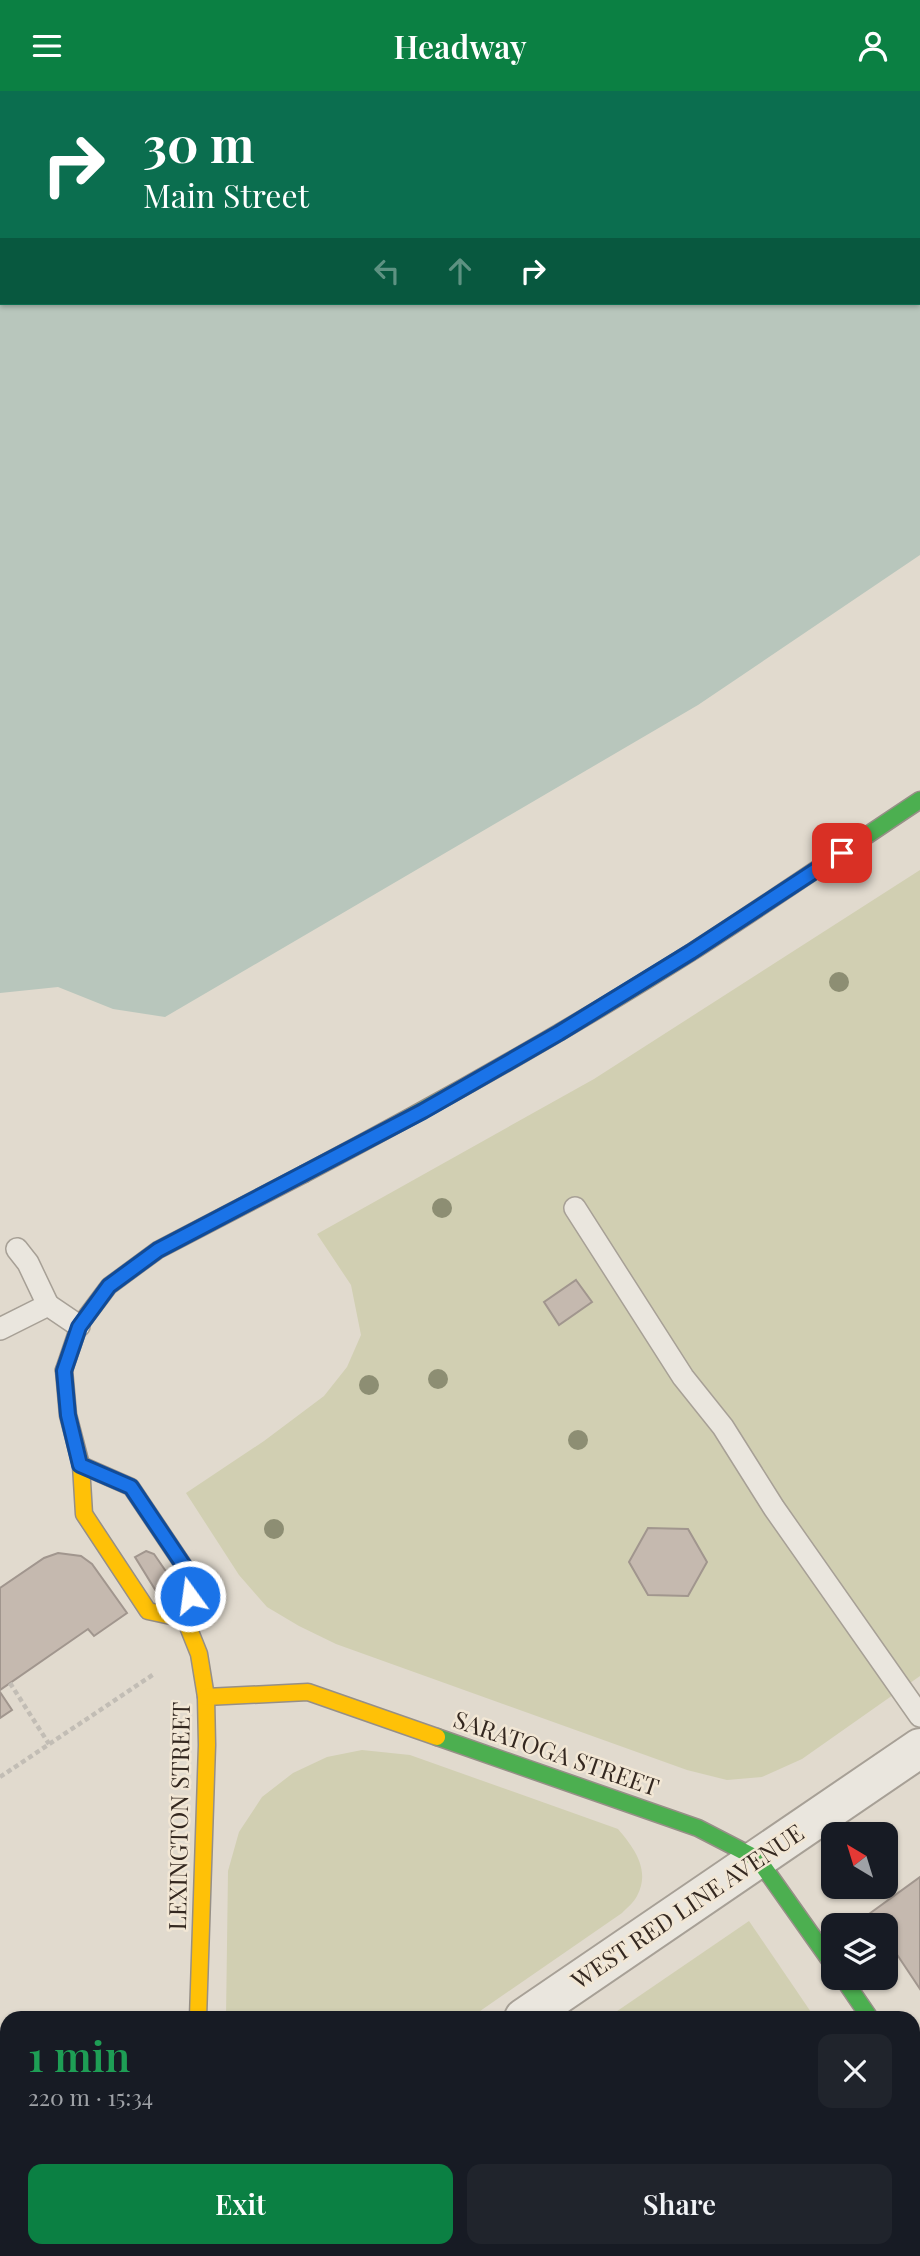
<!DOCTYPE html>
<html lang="en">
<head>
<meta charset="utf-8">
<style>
  body { margin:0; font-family:"Playfair Display",serif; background:#20242c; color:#f1f3f6; height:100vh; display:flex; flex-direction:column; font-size:26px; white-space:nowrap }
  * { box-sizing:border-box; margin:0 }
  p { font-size:23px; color:#9ea1a6 }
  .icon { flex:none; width:38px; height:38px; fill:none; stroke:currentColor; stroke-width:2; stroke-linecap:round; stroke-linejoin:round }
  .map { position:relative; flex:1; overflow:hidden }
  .side { position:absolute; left:0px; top:1920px; width:920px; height:247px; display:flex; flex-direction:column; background:#171b24; border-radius:21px 21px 0 0; box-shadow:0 2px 5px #0004 }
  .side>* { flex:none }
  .top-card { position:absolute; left:0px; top:0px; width:920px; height:214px; box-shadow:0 2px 5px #0004; background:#0b6e4f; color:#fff; overflow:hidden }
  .needle { width:46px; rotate:322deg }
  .tools { position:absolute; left:821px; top:1731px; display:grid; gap:14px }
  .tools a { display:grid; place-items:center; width:77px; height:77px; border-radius:14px; background:#171b24; box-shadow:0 2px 5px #0004; font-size:35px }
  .pin { position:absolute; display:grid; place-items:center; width:60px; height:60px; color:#fff; margin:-30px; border-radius:14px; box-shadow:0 4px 10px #0006 }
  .me { position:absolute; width:77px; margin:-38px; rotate:346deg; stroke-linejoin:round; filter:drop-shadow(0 0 5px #0008) }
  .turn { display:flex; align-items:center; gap:24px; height:147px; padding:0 28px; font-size:32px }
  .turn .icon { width:91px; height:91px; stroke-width:2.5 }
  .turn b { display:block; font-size:49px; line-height:60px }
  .lanes { display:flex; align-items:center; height:66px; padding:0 28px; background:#0003; justify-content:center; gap:35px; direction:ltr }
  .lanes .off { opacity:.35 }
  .round { display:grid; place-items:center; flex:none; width:74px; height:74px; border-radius:14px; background:#20242c }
  .summary { display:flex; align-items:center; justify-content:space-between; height:119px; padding:0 28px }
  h1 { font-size:42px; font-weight:600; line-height:52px; color:#1e9e55 }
  .cta { display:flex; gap:14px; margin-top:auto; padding:14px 28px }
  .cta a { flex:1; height:80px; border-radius:14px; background:#0b8043; color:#fff; font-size:28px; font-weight:600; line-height:80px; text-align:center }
  .cta a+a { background:#20242c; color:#f1f3f6 }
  header { display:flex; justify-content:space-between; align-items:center; height:91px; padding:0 28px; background:#0b8043; color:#fff; font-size:32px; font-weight:600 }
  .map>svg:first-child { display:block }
</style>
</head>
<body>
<header><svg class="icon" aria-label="menu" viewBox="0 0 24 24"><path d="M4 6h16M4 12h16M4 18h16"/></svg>Headway<svg class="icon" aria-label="person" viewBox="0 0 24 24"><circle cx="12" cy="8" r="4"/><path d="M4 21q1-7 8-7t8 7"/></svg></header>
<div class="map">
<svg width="920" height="2165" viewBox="0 0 920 2165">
  <rect width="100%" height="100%" fill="#e1dace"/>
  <g fill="#d1cfb2">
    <polygon points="920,779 920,1585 802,1668 762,1686 727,1689 687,1679 336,1553 299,1535 267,1516 239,1484 186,1402 264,1350 324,1305 347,1276 361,1244 351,1194 317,1143 594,988"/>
    <path d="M362,1659L410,1664L618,1738C634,1757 651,1779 637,1805C634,1811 627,1817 622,1822L470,1927H226L228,1780L239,1741L262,1706L293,1682L327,1666Z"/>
    <polygon points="749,1830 815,1927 607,1927"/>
    <polygon points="0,2044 7,2053 7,2160 88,2160 80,2165 0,2165"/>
    <polygon points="914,2073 920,2082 920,2161 915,2165 261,2165 259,2162 263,2160 914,2160"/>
  </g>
  <path fill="#b8c6bc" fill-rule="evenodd" d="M0,0H920V464L698,614L165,926L113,918L58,896L0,902ZM2,2H919V212H2Z"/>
  <g fill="#c5b9af" stroke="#a1968e" stroke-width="2">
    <polygon points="576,1189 592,1211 559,1234 544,1211"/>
    <polygon points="648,1437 688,1438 707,1471 688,1505 648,1504 629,1471"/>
    <polygon points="146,1460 154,1463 178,1498 164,1513 135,1466"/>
    <polygon points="58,1462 81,1465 92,1473 127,1522 94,1545 88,1538 0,1599 0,1497 44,1467"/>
    <polygon points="0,1601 12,1619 0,1627"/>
    <polygon points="920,1786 920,1898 886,1847 886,1834 876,1834 869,1823"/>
  </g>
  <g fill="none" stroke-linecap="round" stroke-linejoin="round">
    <defs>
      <g id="lane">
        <polyline points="575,1117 683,1286 723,1336 774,1417 920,1625"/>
        <polyline points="17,1158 28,1172 48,1214"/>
        <polyline points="0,1238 48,1214 79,1235"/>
      </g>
      <g id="street">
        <polyline points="524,1927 920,1657"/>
        <polyline points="174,2165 182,2160"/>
      </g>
      <g id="fast">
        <path d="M304,1083C435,1014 565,941 690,862C768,812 843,760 920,709"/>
        <polyline points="81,1374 131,1396 194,1490 185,1528"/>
        <polyline points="437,1646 698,1737 758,1768 833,1874"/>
        <polyline points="842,1886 870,1927"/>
        <polyline points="914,1988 920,1998"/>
      </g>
      <g id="slow">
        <polyline points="64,1279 68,1324 81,1374 84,1423 148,1520 185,1528"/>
        <polyline points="185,1528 199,1563 206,1606 207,1654 198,1927"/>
        <polyline points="206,1606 308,1601 437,1646"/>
        <polyline points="202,2160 206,2165"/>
      </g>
      <polyline id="jam" points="64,1279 79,1235 109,1195 158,1159 304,1083"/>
    </defs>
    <use href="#lane" stroke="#a7a096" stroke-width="24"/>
    <use href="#street" stroke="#a7a096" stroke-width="42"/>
    <use href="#fast" stroke="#968f87" stroke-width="19"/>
    <use href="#slow" stroke="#968f87" stroke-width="19"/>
    <use href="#jam" stroke="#968f87" stroke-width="19"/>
    <g stroke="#c2bdb5" stroke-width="4.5" stroke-dasharray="5 3.5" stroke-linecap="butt">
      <polyline points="10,1592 49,1653"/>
      <polyline points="0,1686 154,1583"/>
    </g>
    <use href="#lane" stroke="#eae6de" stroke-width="21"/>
    <use href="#street" stroke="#eae6de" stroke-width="38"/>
    <use href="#fast" stroke="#4caf50" stroke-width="16"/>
    <use href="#slow" stroke="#ffc107" stroke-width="16"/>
    <use href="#jam" stroke="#c62828" stroke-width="16"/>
  </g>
  <g fill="#8d8e73">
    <circle cx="839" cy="891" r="10"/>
    <circle cx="442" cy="1117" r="10"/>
    <circle cx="438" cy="1288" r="10"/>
    <circle cx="369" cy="1294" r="10"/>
    <circle cx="578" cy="1349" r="10"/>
    <circle cx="274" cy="1438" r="10"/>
  </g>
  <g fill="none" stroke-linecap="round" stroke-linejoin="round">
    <defs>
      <polyline id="route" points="190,1505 194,1490 131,1396 80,1374 68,1324 64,1280 79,1236 109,1195 158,1159 423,1020 559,942 691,861 842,762"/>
    </defs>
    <use href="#route" stroke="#114b97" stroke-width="18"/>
    <use href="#route" stroke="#1a73e8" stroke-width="12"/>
  </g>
  <g text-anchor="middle" stroke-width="5" stroke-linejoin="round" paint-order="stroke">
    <g font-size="24" fill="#342820" stroke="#f2e7d5">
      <text transform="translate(556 1663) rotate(19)" y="8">SARATOGA STREET</text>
      <text transform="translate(180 1725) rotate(-89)" y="8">LEXINGTON STREET</text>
      <text transform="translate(688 1816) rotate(-34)" y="8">WEST RED LINE AVENUE</text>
    </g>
  </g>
</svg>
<div class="tools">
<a><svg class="needle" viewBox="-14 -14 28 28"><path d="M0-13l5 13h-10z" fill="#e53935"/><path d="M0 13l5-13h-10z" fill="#9ea1a6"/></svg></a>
<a><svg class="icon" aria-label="layers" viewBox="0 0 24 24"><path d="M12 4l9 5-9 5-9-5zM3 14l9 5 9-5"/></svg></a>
</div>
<div class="pin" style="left:842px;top:762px;background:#d93025"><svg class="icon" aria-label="arrive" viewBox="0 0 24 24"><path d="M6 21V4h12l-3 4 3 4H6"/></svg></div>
<svg class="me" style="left:190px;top:1505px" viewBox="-20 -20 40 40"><circle r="17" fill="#1a73e8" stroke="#fff" stroke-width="3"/><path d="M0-11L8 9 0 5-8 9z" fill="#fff"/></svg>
<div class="top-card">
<div class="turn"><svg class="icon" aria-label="right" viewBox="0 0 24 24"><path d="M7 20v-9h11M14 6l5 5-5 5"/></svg><div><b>30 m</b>Main Street</div></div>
<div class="lanes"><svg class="icon off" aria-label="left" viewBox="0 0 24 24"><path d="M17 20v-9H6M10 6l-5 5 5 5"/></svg><svg class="icon off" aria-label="ahead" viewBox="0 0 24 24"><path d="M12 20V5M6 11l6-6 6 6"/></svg><svg class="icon" aria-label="right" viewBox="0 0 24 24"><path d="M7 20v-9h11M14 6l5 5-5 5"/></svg></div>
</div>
<section class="side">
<div class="summary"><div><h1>1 min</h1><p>220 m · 15:34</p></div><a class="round"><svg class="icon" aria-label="close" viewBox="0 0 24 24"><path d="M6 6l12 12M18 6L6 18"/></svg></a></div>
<div class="cta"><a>Exit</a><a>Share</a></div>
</section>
</div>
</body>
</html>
